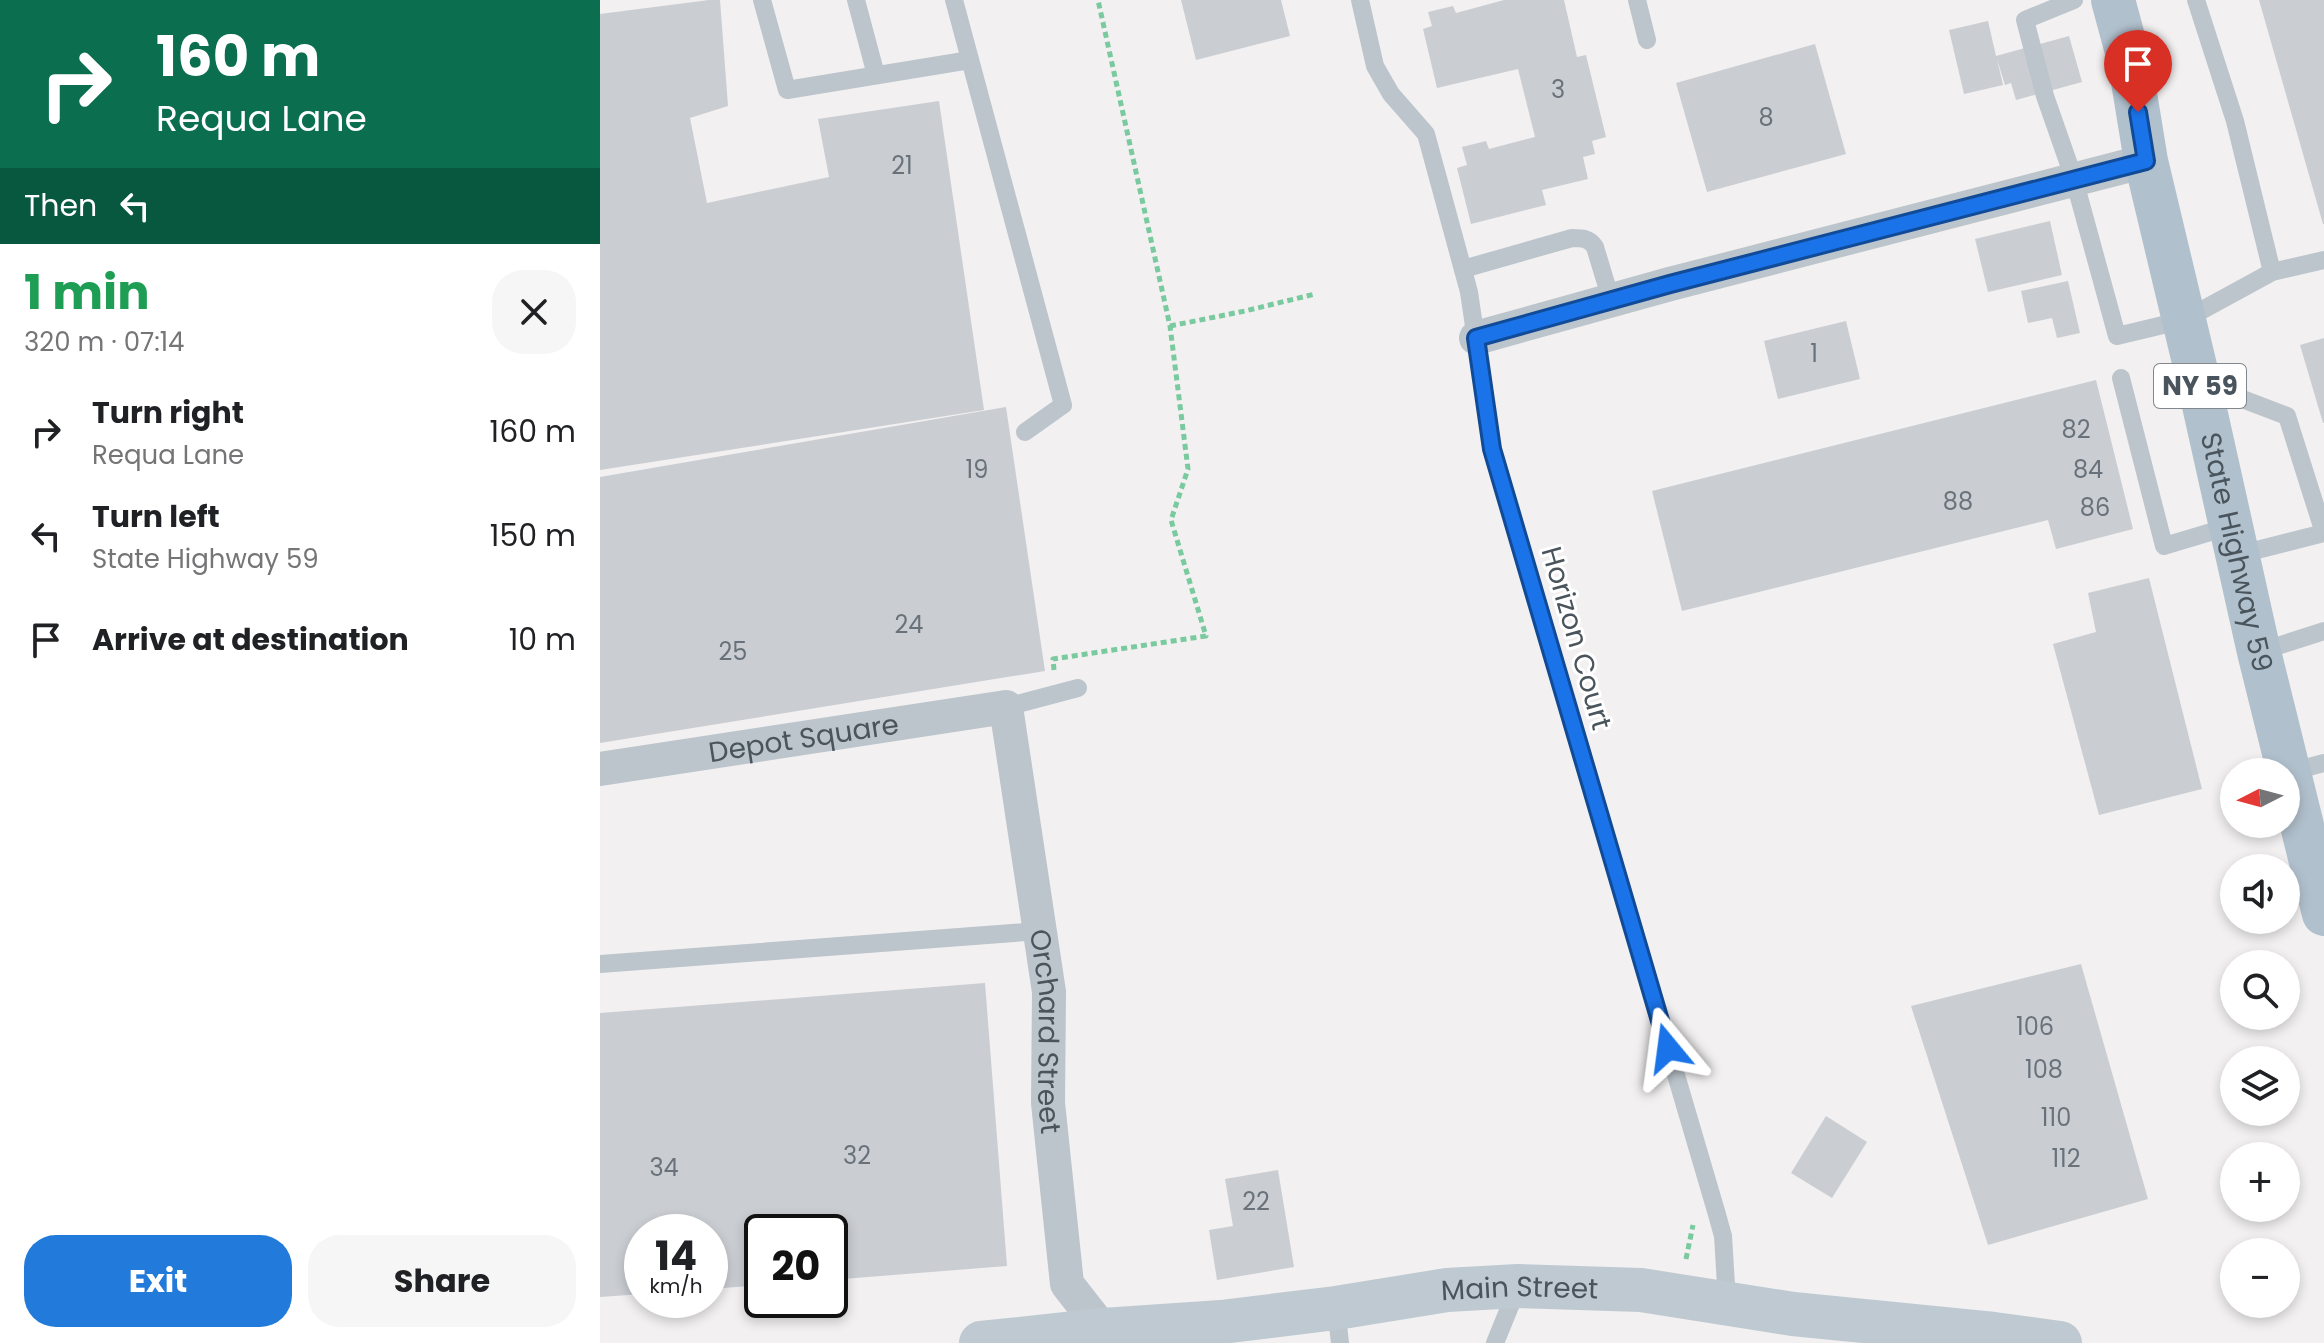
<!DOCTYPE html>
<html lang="en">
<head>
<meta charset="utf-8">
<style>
  body { margin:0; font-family:Poppins,sans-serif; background:#f6f6f6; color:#202124; height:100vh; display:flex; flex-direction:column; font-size:30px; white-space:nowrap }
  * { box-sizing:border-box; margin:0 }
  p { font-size:26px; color:#757577 }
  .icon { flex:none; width:44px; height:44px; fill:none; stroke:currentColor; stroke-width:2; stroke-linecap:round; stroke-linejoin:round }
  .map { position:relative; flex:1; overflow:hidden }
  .panel { display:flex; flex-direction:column; background:#fff; width:600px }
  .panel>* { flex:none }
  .top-card { background:#0b6e4f; color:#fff; overflow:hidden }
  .needle { width:52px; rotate:264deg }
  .buttons { position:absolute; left:1620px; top:758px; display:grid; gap:16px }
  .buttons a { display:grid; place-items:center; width:80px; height:80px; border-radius:50%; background:#fff; box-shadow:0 4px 12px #0003; font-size:40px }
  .speed { position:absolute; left:24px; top:1214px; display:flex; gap:16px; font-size:40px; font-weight:700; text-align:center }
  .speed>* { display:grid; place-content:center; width:104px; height:104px; border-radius:50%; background:#fff; box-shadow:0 4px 12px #0003; line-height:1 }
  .speed small { font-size:20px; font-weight:400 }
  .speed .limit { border:4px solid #111; border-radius:12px; background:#fff; color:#111 }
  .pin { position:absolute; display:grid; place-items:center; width:68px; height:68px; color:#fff; margin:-82px -34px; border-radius:50% 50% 50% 0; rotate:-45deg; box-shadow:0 0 8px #0007 }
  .pin .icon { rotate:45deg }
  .me { position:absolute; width:88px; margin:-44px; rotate:344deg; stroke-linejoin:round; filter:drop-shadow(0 0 6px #0008) }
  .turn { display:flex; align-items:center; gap:28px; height:168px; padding:0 24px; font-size:36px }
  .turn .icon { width:104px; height:104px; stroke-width:2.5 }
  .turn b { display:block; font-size:56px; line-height:68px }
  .then { display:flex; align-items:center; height:76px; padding:0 24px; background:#0003; gap:16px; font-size:30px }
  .round { display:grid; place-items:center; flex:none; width:84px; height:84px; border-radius:32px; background:#f6f6f6 }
  .headline { display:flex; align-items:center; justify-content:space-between; height:136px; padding:0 24px }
  h1 { font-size:48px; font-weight:700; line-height:60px; color:#1e9e55 }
  .button { display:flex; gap:16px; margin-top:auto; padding:16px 24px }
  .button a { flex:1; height:92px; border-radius:32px; background:#227ada; color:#fff; font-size:32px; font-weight:700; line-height:92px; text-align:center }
  .button a+a { background:#f6f6f6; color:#202124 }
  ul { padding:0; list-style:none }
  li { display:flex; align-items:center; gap:24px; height:104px; padding:0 24px }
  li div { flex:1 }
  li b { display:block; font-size:30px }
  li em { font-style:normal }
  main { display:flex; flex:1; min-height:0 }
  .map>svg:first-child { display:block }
</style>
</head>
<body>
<main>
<section class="panel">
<div class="top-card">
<div class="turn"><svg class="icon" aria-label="right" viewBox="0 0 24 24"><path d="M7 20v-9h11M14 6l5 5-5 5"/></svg><div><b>160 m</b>Requa Lane</div></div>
<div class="then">Then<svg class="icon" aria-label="left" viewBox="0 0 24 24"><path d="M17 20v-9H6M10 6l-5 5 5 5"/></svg></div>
</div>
<div class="headline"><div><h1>1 min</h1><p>320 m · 07:14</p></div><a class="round"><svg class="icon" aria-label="close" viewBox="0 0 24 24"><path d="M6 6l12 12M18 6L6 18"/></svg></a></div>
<ul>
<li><svg class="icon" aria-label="right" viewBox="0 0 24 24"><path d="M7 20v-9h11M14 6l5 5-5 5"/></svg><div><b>Turn right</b><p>Requa Lane</p></div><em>160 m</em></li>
<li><svg class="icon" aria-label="left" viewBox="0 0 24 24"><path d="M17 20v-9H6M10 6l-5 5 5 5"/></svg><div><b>Turn left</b><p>State Highway 59</p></div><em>150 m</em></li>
<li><svg class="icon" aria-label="arrive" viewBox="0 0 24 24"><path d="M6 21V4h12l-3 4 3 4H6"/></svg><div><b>Arrive at destination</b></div><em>10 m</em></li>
</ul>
<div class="button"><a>Exit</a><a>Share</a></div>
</section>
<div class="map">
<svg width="1724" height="1343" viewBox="0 0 1724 1343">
  <rect width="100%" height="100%" fill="#f2f0f0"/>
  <g fill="#cacdd2">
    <polygon points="109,0 120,0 128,106 90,118 107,203 229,177 218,119 339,101 384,410 0,470 0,14"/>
    <polygon points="581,0 681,0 690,36 596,60"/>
    <polygon points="904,0 964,0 977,57 986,55 1006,137 992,141 995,154 983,157 988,179 942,190 946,205 871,224 857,168 867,165 862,147 886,141 889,149 935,137 918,69 837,88 823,29 832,26 828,12 853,6 856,13"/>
    <polygon points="1659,0 1724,0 1724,224 1723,224"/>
    <polygon points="1388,21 1396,56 1469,36 1482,82 1416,100 1411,83 1405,85 1397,59 1403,85 1364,94 1349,30"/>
    <polygon points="1215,44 1246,154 1107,192 1076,83"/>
    <polygon points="1450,221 1462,275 1388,292 1375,239"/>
    <polygon points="1468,281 1480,333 1457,338 1452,318 1428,323 1421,291"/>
    <polygon points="1246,321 1260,379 1178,399 1164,341"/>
    <polygon points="1724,338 1724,423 1723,423 1700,345"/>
    <polygon points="1496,380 1533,529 1456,549 1448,520 1082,611 1052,491"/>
    <polygon points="406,407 445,671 0,743 0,477"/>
    <polygon points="1549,578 1602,789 1499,815 1453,644 1496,632 1488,593"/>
    <polygon points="1481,964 1548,1199 1388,1245 1311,1006"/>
    <polygon points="385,983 407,1266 230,1280 230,1232 162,1232 162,1285 110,1289 110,1232 42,1232 42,1294 0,1297 0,1013"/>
    <polygon points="1226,1116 1267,1142 1232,1198 1191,1173"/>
    <polygon points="678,1170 694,1267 617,1280 609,1230 633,1226 625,1179"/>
  </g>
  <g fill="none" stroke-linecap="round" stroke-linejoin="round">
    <g stroke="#7aca9f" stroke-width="5" stroke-dasharray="6 4" stroke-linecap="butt">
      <polyline points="570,326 645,311 715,294"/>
      <polyline points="454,670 453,659 606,636 571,520 588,469 570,326 498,0"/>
      <polyline points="1086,1259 1093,1225"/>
    </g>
    <g stroke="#bcc5cc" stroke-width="18">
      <polyline points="162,0 187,90 370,60"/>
      <polyline points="256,0 276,75"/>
      <polyline points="354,0 463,405 425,432"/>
      <polyline points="760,0 775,66 791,94 826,134 869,292 892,449 1116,1211 1123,1236 1127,1302"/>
      <polyline points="1037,0 1047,40"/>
      <polyline points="1474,0 1425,20 1445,96 1474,179 1517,336 1584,320 1672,272 1724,260"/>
      <polyline points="1596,0 1635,121 1672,272"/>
      <path d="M863,269L972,238C982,238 989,238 995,247L1011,300"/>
      <polyline points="1521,378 1564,546 1631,526"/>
      <polyline points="1603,384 1687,416 1724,533 1637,555"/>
      <polyline points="1659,652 1724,631"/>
      <polyline points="406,707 478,688"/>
      <polyline points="1690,772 1724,763"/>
      <polyline points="0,964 440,931"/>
      <polyline points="736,1308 740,1343"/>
      <polyline points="895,1343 917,1289"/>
    </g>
    <g stroke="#bcc5cc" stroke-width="34">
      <polyline points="876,338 1070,284 1546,161"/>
      <path id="s1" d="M0,769L406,707L449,992L448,1103L467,1284L503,1330L506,1343"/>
    </g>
    <path stroke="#bec9d2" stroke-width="44" id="s2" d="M381,1343L503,1330L621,1322L736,1308L847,1290L918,1286L1041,1290L1193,1314L1394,1334L1460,1343"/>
    <path stroke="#b1c0cd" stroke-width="44" id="s3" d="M1513,0L1530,63L1546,161L1599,383L1659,652L1724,914"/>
  </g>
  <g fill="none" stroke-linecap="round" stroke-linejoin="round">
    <defs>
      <polyline id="route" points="1068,1048 892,449 876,338 1070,284 1546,161 1538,112"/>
    </defs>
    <use href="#route" stroke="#114b97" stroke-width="20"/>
    <use href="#route" stroke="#1a73e8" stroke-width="14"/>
  </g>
  <g text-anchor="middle" stroke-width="6" stroke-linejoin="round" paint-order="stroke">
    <g font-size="24" fill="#69727a">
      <text x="958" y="98">3</text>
      <text x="1166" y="126">8</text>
      <text x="302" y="174">21</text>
      <text x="1214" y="362">1</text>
      <text x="1476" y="438">82</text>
      <text x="377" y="478">19</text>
      <text x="1488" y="478">84</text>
      <text x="1358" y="510">88</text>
      <text x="1495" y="516">86</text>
      <text x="309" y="633">24</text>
      <text x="133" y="660">25</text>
      <text x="1435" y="1035">106</text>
      <text x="1444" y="1078">108</text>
      <text x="1456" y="1126">110</text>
      <text x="257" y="1164">32</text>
      <text x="1466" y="1167">112</text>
      <text x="64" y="1176">34</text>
      <text x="656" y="1210">22</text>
    </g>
    <rect fill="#fff" stroke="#80878d" stroke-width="2" x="1554" y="364" width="92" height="44" rx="6"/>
    <g font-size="26" font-weight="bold" fill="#49545c">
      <text x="1600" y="395">NY 59</text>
    </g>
    <g font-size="28" fill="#49545c" stroke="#fff">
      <text dy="10" stroke="none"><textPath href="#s3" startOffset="566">State Highway 59</textPath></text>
      <text transform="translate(977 638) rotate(74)" y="10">Horizon Court</text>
      <text dy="10" stroke="none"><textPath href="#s1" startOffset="206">Depot Square</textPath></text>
      <text dy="10" stroke="none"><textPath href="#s1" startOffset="738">Orchard Street</textPath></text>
      <text dy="10" stroke="none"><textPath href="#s2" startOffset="542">Main Street</textPath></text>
    </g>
  </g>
</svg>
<div class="buttons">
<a><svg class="needle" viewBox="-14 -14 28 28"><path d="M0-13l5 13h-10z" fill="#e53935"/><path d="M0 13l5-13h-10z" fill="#757577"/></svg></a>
<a><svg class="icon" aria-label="sound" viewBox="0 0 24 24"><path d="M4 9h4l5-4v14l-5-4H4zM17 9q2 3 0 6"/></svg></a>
<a><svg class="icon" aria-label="search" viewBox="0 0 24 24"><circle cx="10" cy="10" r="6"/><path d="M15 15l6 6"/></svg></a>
<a><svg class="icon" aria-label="layers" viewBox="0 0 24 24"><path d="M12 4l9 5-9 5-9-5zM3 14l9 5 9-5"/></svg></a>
<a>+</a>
<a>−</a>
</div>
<div class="speed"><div>14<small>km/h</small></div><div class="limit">20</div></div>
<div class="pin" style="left:1538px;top:112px;background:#d93025"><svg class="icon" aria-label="arrive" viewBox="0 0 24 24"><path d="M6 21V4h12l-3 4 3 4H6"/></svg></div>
<svg class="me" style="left:1068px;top:1048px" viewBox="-20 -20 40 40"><path d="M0-17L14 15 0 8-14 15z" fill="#1a73e8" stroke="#fff" stroke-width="4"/></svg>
</div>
</main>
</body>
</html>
